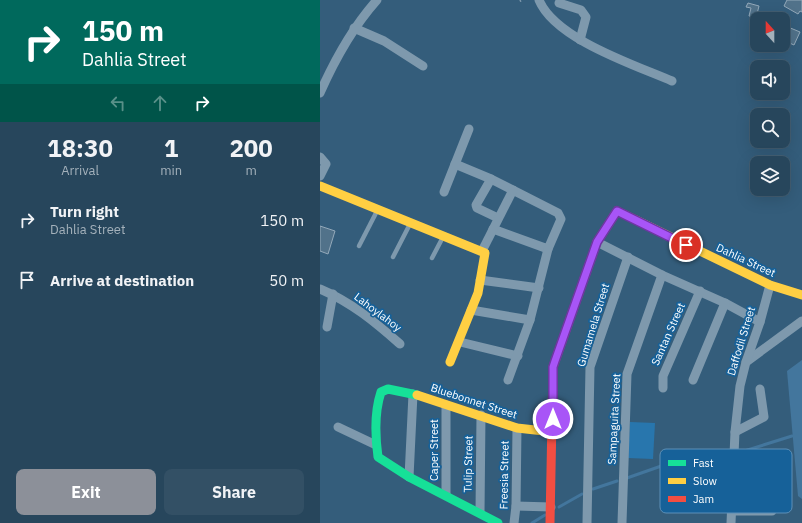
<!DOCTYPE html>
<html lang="en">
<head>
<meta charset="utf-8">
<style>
  body { margin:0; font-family:"IBM Plex Sans",sans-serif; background:#335065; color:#f1f3f6; height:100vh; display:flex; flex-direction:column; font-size:15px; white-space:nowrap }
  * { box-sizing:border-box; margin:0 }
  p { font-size:13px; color:#a4b1bb }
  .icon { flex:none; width:22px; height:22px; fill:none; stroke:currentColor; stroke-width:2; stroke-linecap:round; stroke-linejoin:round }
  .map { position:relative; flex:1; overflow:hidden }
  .panel { display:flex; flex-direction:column; background:#27465c; width:320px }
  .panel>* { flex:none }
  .banner { background:#00695c; color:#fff; overflow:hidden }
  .needle { width:26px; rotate:339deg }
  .fabs { position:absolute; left:430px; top:12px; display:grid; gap:8px }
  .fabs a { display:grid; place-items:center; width:40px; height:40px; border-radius:8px; background:#27465c; box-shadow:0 4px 16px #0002,0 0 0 1px #435e72; font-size:20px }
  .pin { position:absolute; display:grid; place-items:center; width:34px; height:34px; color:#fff; margin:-17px; border:2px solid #fff; border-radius:50%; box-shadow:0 1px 4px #0007 }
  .me { position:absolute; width:44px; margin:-22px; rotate:0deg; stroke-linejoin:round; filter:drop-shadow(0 0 3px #0008) }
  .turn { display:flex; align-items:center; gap:14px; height:84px; padding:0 16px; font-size:18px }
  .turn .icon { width:52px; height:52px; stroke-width:2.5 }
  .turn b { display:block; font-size:28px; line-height:34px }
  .lanes { display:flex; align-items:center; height:38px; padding:0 16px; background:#0003; justify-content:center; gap:20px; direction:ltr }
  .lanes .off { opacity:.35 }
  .eta { display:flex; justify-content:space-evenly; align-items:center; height:68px; text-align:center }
  .eta b { font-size:24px; font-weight:800; line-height:28px }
  .action { display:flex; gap:8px; margin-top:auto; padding:8px 16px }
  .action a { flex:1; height:46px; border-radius:8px; background:#8c9099; color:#fff; font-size:16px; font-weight:800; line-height:46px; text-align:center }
  .action a+a { background:#335065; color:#f1f3f6 }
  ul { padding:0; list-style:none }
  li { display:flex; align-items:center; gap:12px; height:60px; padding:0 16px }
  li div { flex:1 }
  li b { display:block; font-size:15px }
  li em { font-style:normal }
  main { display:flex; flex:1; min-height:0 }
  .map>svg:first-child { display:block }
</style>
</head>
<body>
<main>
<section class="panel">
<div class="banner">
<div class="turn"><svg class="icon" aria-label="right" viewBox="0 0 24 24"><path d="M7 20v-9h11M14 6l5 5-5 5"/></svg><div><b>150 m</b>Dahlia Street</div></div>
<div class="lanes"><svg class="icon off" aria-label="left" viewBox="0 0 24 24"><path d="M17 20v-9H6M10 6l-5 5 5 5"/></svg><svg class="icon off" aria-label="ahead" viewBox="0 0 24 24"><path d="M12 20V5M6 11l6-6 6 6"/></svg><svg class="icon" aria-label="right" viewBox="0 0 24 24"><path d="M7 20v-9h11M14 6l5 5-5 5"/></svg></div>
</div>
<div class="eta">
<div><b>18:30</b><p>Arrival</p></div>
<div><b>1</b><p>min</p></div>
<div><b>200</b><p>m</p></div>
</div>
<ul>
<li><svg class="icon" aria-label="right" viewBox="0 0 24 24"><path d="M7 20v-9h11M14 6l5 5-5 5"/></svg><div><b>Turn right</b><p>Dahlia Street</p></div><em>150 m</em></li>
<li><svg class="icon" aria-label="arrive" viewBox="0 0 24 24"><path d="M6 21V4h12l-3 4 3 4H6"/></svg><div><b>Arrive at destination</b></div><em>50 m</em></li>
</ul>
<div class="action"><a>Exit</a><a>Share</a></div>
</section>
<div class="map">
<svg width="482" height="523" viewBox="0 0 482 523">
  <rect width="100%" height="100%" fill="#345d7b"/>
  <polygon fill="#2876ad" points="310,422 335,423 333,459 308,458"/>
  <polygon fill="#43769d" points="482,360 482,499 478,496 467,371"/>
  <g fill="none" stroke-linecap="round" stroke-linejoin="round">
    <g stroke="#43769d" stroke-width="3">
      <polyline points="418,453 472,436"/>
      <polyline points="307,478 347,464 384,462 406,457"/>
      <polyline points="273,489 297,481"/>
      <polyline points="239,507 262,494"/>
      <polyline points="212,523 225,515"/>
    </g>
  </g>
  <g fill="#51728a" stroke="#93a9ba">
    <polygon points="467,0 482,0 482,12 480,11 478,14 464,6"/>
    <polygon points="428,3 439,6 436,18 429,16 431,8 426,7"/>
    <polygon points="468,27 480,32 474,45 465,41 468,35 465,34"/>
    <polygon points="0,226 15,231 8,254 0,251"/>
  </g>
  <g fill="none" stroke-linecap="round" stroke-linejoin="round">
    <polyline stroke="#7e99ad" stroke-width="1.5" stroke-dasharray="2 3" stroke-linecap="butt" points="200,0 201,2"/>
    <g stroke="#7e99ad" stroke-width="4.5">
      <polyline points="39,246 57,211"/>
      <polyline points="73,257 90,224"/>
      <polyline points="112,258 123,237"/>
    </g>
    <g stroke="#7e99ad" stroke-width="9">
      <path d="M219,0C235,39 315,65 352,81"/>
      <polyline points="239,3 261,10 266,17 260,40"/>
      <polyline points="34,28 64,41 103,66"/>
      <path d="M0,93C15,59 32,28 57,0"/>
      <polyline points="0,157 6,164 0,176"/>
      <polyline points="135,164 171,179 238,213 241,219 228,249 173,229"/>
      <polyline points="171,179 156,205 157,208 178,218"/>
      <polyline points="124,192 149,129"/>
      <polyline points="277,242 342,275 405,303 440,322"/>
      <polyline points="162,251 193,190"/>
      <polyline points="160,280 219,288"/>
      <path d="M0,289C31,302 55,322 80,344"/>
      <polyline points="151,310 210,320"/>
      <polyline points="7,327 13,294"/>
      <polyline points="140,342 198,356"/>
      <polyline points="426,362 482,321"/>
      <polyline points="188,380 210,320 228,249"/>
      <polyline points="373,380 405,303"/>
      <polyline points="343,388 343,376 380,291"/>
      <polyline points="126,405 126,495"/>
      <polyline points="18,427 56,445"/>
      <polyline points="415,432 444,417 440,389"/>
      <polyline points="89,477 93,394"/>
      <polyline points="196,506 231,507"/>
      <polyline points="411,511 452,511 444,469 413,477"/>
      <polyline points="160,513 161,415"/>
      <polyline points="194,523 196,506 197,428"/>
      <polyline points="267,523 270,367 308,257"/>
      <polyline points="302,523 307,374 342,275"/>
      <polyline points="411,523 415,432 420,386 426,362 440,322 450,285"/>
    </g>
    <path stroke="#16e098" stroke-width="9" d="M97,395L68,389L61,392C54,413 55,435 58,457L89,477L178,523"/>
    <g stroke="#ffcf43" stroke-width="9">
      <polyline points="0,186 165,253 158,293 130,362"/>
      <polyline points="316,220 450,285 482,295"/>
      <polyline points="97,395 197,428 233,432"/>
    </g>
    <polyline stroke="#f24e42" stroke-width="9" points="230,523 233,367 277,242 297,211 316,220"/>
  </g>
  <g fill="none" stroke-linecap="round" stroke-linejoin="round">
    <defs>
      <polyline id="route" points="233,419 233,367 235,361 277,242 297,211 366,245"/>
    </defs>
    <use href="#route" stroke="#6d37a1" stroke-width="10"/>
    <use href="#route" stroke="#a855f7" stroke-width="7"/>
  </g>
  <g text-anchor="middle" stroke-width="3.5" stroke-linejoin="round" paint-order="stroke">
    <g font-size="11" fill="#fff" stroke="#166199">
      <text transform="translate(426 260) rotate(25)" y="4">Dahlia Street</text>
      <text transform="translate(58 312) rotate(37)" y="4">Lahoylahoy</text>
      <text transform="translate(273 325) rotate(-73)" y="4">Gumamela Street</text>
      <text transform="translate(348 334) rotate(-66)" y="4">Santan Street</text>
      <text transform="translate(421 341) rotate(-73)" y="4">Daffodil Street</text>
      <text transform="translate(154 401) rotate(18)" y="4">Bluebonnet Street</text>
      <text transform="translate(294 419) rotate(-87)" y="4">Sampaguita Street</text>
      <text transform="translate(114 450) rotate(-90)" y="4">Caper Street</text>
      <text transform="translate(148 464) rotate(-89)" y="4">Tulip Street</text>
      <text transform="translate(184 475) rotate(-89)" y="4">Freesia Street</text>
    </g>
  </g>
  <rect x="340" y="449" width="132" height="64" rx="6" fill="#166199" stroke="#5c90b8" stroke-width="1"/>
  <rect x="348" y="460" width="18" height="6" fill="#16e098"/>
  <rect x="348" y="478" width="18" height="6" fill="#ffcf43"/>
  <rect x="348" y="496" width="18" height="6" fill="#f24e42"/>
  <g font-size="11" fill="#fff">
    <text x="373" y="467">Fast</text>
    <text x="373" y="485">Slow</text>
    <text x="373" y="503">Jam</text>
  </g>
</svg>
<div class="fabs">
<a><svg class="needle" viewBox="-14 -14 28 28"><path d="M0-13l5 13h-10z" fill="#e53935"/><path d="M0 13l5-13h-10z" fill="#a4b1bb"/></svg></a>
<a><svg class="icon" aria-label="sound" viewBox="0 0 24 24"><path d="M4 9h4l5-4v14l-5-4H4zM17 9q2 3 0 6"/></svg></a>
<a><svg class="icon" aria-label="search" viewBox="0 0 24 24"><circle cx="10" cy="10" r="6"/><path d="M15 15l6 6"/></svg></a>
<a><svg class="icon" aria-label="layers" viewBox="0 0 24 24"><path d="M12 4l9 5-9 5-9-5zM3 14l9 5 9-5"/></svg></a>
</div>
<div class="pin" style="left:366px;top:245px;background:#d93025"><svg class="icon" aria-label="arrive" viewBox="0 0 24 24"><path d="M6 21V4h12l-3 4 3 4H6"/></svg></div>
<svg class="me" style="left:233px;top:419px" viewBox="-20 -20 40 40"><circle r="17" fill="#a855f7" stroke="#fff" stroke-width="3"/><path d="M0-11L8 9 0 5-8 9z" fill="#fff"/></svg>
</div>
</main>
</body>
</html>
